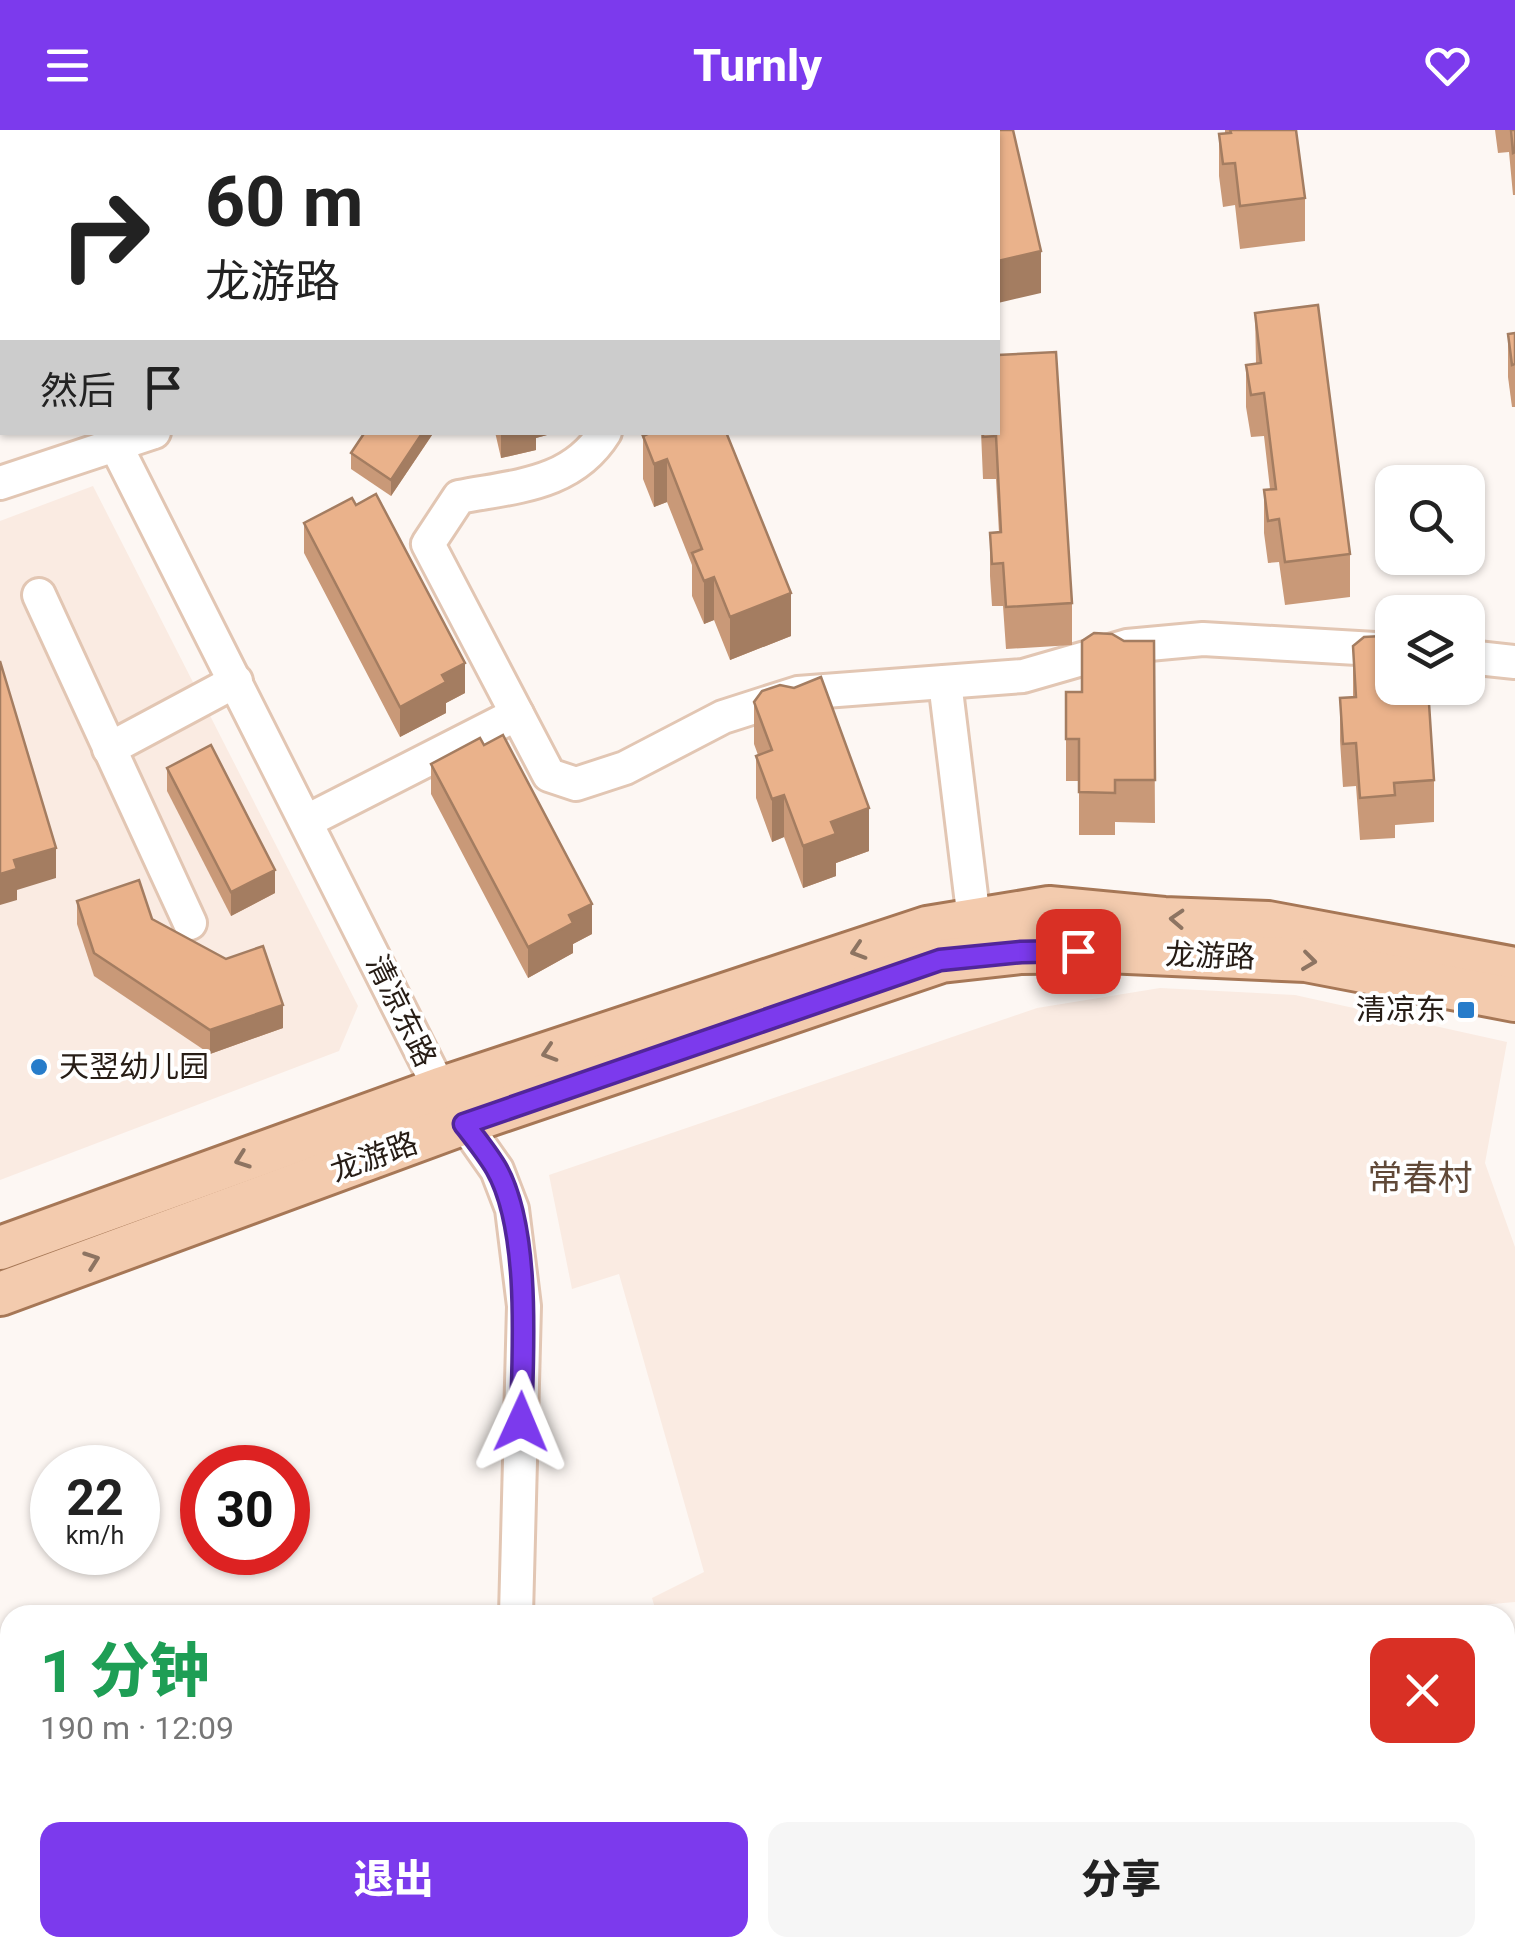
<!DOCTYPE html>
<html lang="zh">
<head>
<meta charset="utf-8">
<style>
  body { margin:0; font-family:Roboto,"Noto Sans SC",sans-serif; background:#f6f6f6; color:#222; height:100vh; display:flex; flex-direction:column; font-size:38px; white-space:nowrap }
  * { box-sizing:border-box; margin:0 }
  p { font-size:32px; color:#767676 }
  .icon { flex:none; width:55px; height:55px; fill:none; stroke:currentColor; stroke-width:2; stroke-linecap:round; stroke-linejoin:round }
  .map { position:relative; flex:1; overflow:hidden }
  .panel { position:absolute; left:0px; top:1475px; width:1515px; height:352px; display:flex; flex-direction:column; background:#fff; border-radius:30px 30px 0 0; box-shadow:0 2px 8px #0004 }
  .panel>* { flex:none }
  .top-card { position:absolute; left:0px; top:0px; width:1000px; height:305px; box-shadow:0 2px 8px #0004; background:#fff; color:#222; overflow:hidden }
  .buttons { position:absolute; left:1375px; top:335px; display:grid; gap:20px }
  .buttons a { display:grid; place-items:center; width:110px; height:110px; border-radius:20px; background:#fff; box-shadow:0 2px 8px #0004; font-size:50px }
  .speed { position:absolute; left:30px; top:1315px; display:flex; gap:20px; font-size:50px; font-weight:700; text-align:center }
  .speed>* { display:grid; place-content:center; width:130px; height:130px; border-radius:50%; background:#fff; box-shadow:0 2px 8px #0004; line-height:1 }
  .speed small { font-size:25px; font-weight:400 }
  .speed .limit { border:15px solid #d22; background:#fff; color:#111 }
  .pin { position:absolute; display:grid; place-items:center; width:85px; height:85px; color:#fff; margin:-42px; border-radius:20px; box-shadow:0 5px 15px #0006 }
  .me { position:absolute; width:110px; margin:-55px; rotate:1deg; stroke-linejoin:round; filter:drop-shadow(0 0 8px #0008) }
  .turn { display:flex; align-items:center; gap:35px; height:210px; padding:0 40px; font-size:45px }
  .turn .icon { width:130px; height:130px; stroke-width:2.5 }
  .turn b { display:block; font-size:70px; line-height:85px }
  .then { display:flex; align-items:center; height:95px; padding:0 40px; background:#0003; gap:20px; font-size:38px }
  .round { display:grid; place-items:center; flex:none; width:105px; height:105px; border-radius:20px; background:#f6f6f6 }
  .headline { display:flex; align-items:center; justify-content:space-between; height:170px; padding:0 40px }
  h1 { font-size:60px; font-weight:800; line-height:75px; color:#1e9e55 }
  .cta { display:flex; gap:20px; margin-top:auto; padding:20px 40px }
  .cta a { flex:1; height:115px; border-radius:20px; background:#7c3aed; color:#fff; font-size:40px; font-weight:800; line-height:115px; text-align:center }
  .cta a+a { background:#f6f6f6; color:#222 }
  header { display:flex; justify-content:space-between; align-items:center; height:130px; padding:0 40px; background:#7c3aed; color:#fff; font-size:45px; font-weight:800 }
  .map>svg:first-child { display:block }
</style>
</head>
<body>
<header><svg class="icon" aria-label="menu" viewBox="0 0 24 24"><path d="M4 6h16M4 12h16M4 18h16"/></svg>Turnly<svg class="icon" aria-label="heart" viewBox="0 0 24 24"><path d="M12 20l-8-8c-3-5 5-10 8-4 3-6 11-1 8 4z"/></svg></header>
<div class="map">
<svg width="1515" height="1826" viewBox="0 0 1515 1826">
  <rect width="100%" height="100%" fill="#fdf7f3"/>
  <g fill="#faebe2">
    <polygon points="93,356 358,876 339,921 0,1050 0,391"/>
    <polygon points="1160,858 1295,865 1507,912 1485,1033 1515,1117 1515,1472 1415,1481 1414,1485 657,1485 652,1468 704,1442 619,1144 572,1159 549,1045 1037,878"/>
    <polygon points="766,1818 1274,1818 1235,1826 768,1826"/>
  </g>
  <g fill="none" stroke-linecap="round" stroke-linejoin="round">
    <defs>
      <g id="minor">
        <polyline points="34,0 35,2"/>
        <polyline points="476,2 478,0"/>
        <polyline points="818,2 820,0"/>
        <path d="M605,302C572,355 516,356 459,367L428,414L549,645L576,654L625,638L723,587L798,563L1023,546L1127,516L1203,509L1392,520"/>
        <polyline points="115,314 440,959 497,1040 512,1079 524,1176 516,1485"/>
        <polyline points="0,353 154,302"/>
        <polyline points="39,465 190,793"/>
        <polyline points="1468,527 1515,532"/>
        <polyline points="945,552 974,790"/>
        <polyline points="109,619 236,551"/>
        <polyline points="307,691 517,584"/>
        <polyline points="507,1826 508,1818"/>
      </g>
      <g id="major">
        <polyline points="0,1118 440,959 927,798 1049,778 1164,789 1268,793 1515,839"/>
        <polyline points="0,1164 464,993 941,831 1021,822 1106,821 1306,830 1515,870"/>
      </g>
    </defs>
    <use href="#minor" stroke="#e2c6b3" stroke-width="38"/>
    <use href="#major" stroke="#a67756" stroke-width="48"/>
    <use href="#minor" stroke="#fff" stroke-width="32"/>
    <use href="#major" stroke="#f3cbae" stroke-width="42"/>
  </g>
  <g fill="#c99978">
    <polygon points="91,0 175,0 175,2 92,2"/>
    <polygon points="1225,0 1296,0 1305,68 1305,111 1240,119 1235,75 1223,77 1219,46 1219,4 1225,3"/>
    <polygon points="1495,0 1515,0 1515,65 1513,65 1509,22 1498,23"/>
    <polygon points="1255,183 1350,424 1350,467 1285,475 1279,432 1268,433 1264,403 1264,360 1270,359 1264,306 1251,307 1246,277 1246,235 1256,233"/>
    <polygon points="1515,203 1515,277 1512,277 1508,247 1508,204"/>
    <polygon points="365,302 434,302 391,366 351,339 351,323"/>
    <polygon points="495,302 558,302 536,308 536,320 501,328"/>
    <polygon points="640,302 726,302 791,506 730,530 714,490 704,494 692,466 692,435 667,372 654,377 643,349 643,309"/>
    <polygon points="981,302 998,302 1072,473 1072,515 1006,519 1003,476 992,476 990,446 990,403 999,403 996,349 983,349"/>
    <polygon points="304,393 465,563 446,573 446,583 400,607 304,423"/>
    <polygon points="1124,511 1154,511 1155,693 1115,692 1115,705 1079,705 1079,651 1066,651 1066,562 1082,562"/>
    <polygon points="1353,516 1434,650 1434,692 1395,695 1395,708 1360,710 1356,656 1343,657 1340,611 1340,568 1353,568"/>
    <polygon points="754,572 869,721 836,733 836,746 803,758 784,707 772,712 756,668 756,626 758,625 754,614"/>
    <polygon points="431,634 592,804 573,814 573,823 528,848 431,664"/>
    <polygon points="167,638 275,763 231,786 167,661"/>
    <polygon points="77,771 152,789 283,898 210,924 94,846 77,794"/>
  </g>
  <g fill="#a47d61">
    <polygon points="140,0 175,0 175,2 133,2"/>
    <rect x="926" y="0" width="14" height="2"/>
    <polygon points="2,22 2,64 0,65 0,23"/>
    <polygon points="1041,121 1041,163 998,173 998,131"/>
    <polygon points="423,302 434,302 391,366 391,350"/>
    <polygon points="501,302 558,302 536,308 536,320 501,328"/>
    <polygon points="667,329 667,372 654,377 654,334"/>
    <polygon points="714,447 714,490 704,494 704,451"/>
    <polygon points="791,463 791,506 730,530 730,487"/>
    <polygon points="465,533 465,563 446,573 446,583 400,607 400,577 442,545"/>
    <polygon points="784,665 784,707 772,712 772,669"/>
    <polygon points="869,678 869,721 836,733 836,746 803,758 803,716 831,692"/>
    <polygon points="56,718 56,748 17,760 17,770 0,775 0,744 14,730"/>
    <polygon points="275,740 275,763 231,786 231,762"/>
    <polygon points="592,774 592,804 573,814 573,823 528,848 528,817 569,785"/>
    <polygon points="283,875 283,898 210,924 210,900"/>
  </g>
  <g fill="#eab28b" stroke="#a47d61" stroke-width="2.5">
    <polygon points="0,0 4,0 5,2 2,2 2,22 0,23"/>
    <polygon points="106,0 140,0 133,2 107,2"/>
    <polygon points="609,0 683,0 683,2 610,2"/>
    <polygon points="947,0 1013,0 1041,121 998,131 998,2 947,2"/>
    <polygon points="1230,0 1296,0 1305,68 1240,76 1235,33 1223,34 1219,4 1231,3"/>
    <polygon points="1511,0 1515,0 1515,22 1513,23"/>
    <polygon points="1318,175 1350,424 1285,432 1279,389 1268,391 1264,360 1276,359 1264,263 1251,265 1246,235 1261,233 1255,183"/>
    <polygon points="1515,203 1515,234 1512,235 1508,204"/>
    <polygon points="1056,222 1072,473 1006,477 1003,433 992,434 990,403 1001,402 996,306 983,307 983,302 998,302 998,225"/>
    <polygon points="365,302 423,302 391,350 351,323"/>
    <polygon points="652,302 726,302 791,463 730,487 714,447 704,451 692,423 702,419 667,329 654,334 643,306"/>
    <polygon points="376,364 465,533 442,545 446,552 400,577 304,393 352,368 356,375"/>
    <polygon points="1094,503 1112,504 1124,511 1154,511 1155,650 1115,650 1115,663 1079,662 1079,609 1066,609 1066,562 1082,562 1082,511"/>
    <polygon points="1382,506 1392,512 1392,558 1428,558 1434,650 1394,653 1395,665 1360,668 1356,613 1343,614 1340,568 1356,567 1353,516 1364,507"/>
    <polygon points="0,531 56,718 14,730 17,739 0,744"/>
    <polygon points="821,547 869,678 831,692 836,704 803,716 784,665 772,669 756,626 772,620 754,572 762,561 780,555 794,558"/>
    <polygon points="503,605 592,774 569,785 573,793 528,817 431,634 480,608 484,615"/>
    <polygon points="211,615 275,740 231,762 167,638"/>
    <polygon points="139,750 152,789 226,829 263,816 283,875 210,900 94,823 77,771"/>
  </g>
  <defs><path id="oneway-chevron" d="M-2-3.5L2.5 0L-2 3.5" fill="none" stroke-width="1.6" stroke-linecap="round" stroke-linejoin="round" transform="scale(2.5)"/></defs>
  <g stroke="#8d7462">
    <use href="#oneway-chevron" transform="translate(1177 789) rotate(-177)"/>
    <use href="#oneway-chevron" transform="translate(858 821) rotate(162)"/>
    <use href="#oneway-chevron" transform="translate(1309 831) rotate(7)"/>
    <use href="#oneway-chevron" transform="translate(549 923) rotate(162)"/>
    <use href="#oneway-chevron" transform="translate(242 1030) rotate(160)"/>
    <use href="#oneway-chevron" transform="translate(92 1130) rotate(-20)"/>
  </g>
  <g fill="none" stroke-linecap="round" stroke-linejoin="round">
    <defs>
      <path id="route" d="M521,1292C523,1222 531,1099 496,1038C487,1023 475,1008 464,994L940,830L1021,822L1078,821"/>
    </defs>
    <use href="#route" stroke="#51269a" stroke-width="25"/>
    <use href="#route" stroke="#7c3aed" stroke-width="18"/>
  </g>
  <g fill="#277cca" stroke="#fff" stroke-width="4">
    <rect x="1456" y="870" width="20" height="20" rx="5"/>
    <circle cx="39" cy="937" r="10"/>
  </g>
  <g text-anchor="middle" stroke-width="8" stroke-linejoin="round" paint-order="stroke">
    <g font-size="30" fill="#271d16" stroke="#fff">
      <text transform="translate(1210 826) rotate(2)" y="10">龙游路</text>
      <text transform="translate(401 881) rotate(64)" y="10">清凉东路</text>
      <text transform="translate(374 1027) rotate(-20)" y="10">龙游路</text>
    </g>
    <g font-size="30" fill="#271d16" stroke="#fff" text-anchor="end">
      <text x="1446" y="890">清凉东</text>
      <text x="59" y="947" text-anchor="start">天翌幼儿园</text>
    </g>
    <g font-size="35" fill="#604938" stroke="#fff">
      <text x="1420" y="1060">常春村</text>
    </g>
  </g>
</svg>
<div class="buttons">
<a><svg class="icon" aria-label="search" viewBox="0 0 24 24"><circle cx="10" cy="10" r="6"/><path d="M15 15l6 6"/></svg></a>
<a><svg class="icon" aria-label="layers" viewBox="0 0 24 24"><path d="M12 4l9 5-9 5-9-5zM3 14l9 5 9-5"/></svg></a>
</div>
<div class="speed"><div>22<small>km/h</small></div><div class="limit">30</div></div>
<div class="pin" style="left:1078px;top:821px;background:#d93025"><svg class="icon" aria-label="arrive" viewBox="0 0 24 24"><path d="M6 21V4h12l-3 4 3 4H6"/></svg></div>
<svg class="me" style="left:521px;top:1292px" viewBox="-20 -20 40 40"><path d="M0-17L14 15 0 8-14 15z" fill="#7c3aed" stroke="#fff" stroke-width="4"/></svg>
<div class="top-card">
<div class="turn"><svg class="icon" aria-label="right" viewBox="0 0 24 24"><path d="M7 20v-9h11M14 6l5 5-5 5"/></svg><div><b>60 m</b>龙游路</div></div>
<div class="then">然后<svg class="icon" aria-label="arrive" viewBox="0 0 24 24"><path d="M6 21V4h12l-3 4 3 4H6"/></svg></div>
</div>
<section class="panel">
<div class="headline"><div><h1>1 分钟</h1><p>190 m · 12:09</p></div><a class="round" style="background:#d93025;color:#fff"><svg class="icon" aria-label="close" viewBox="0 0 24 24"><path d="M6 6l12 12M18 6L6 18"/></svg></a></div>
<div class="cta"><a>退出</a><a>分享</a></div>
</section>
</div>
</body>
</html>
